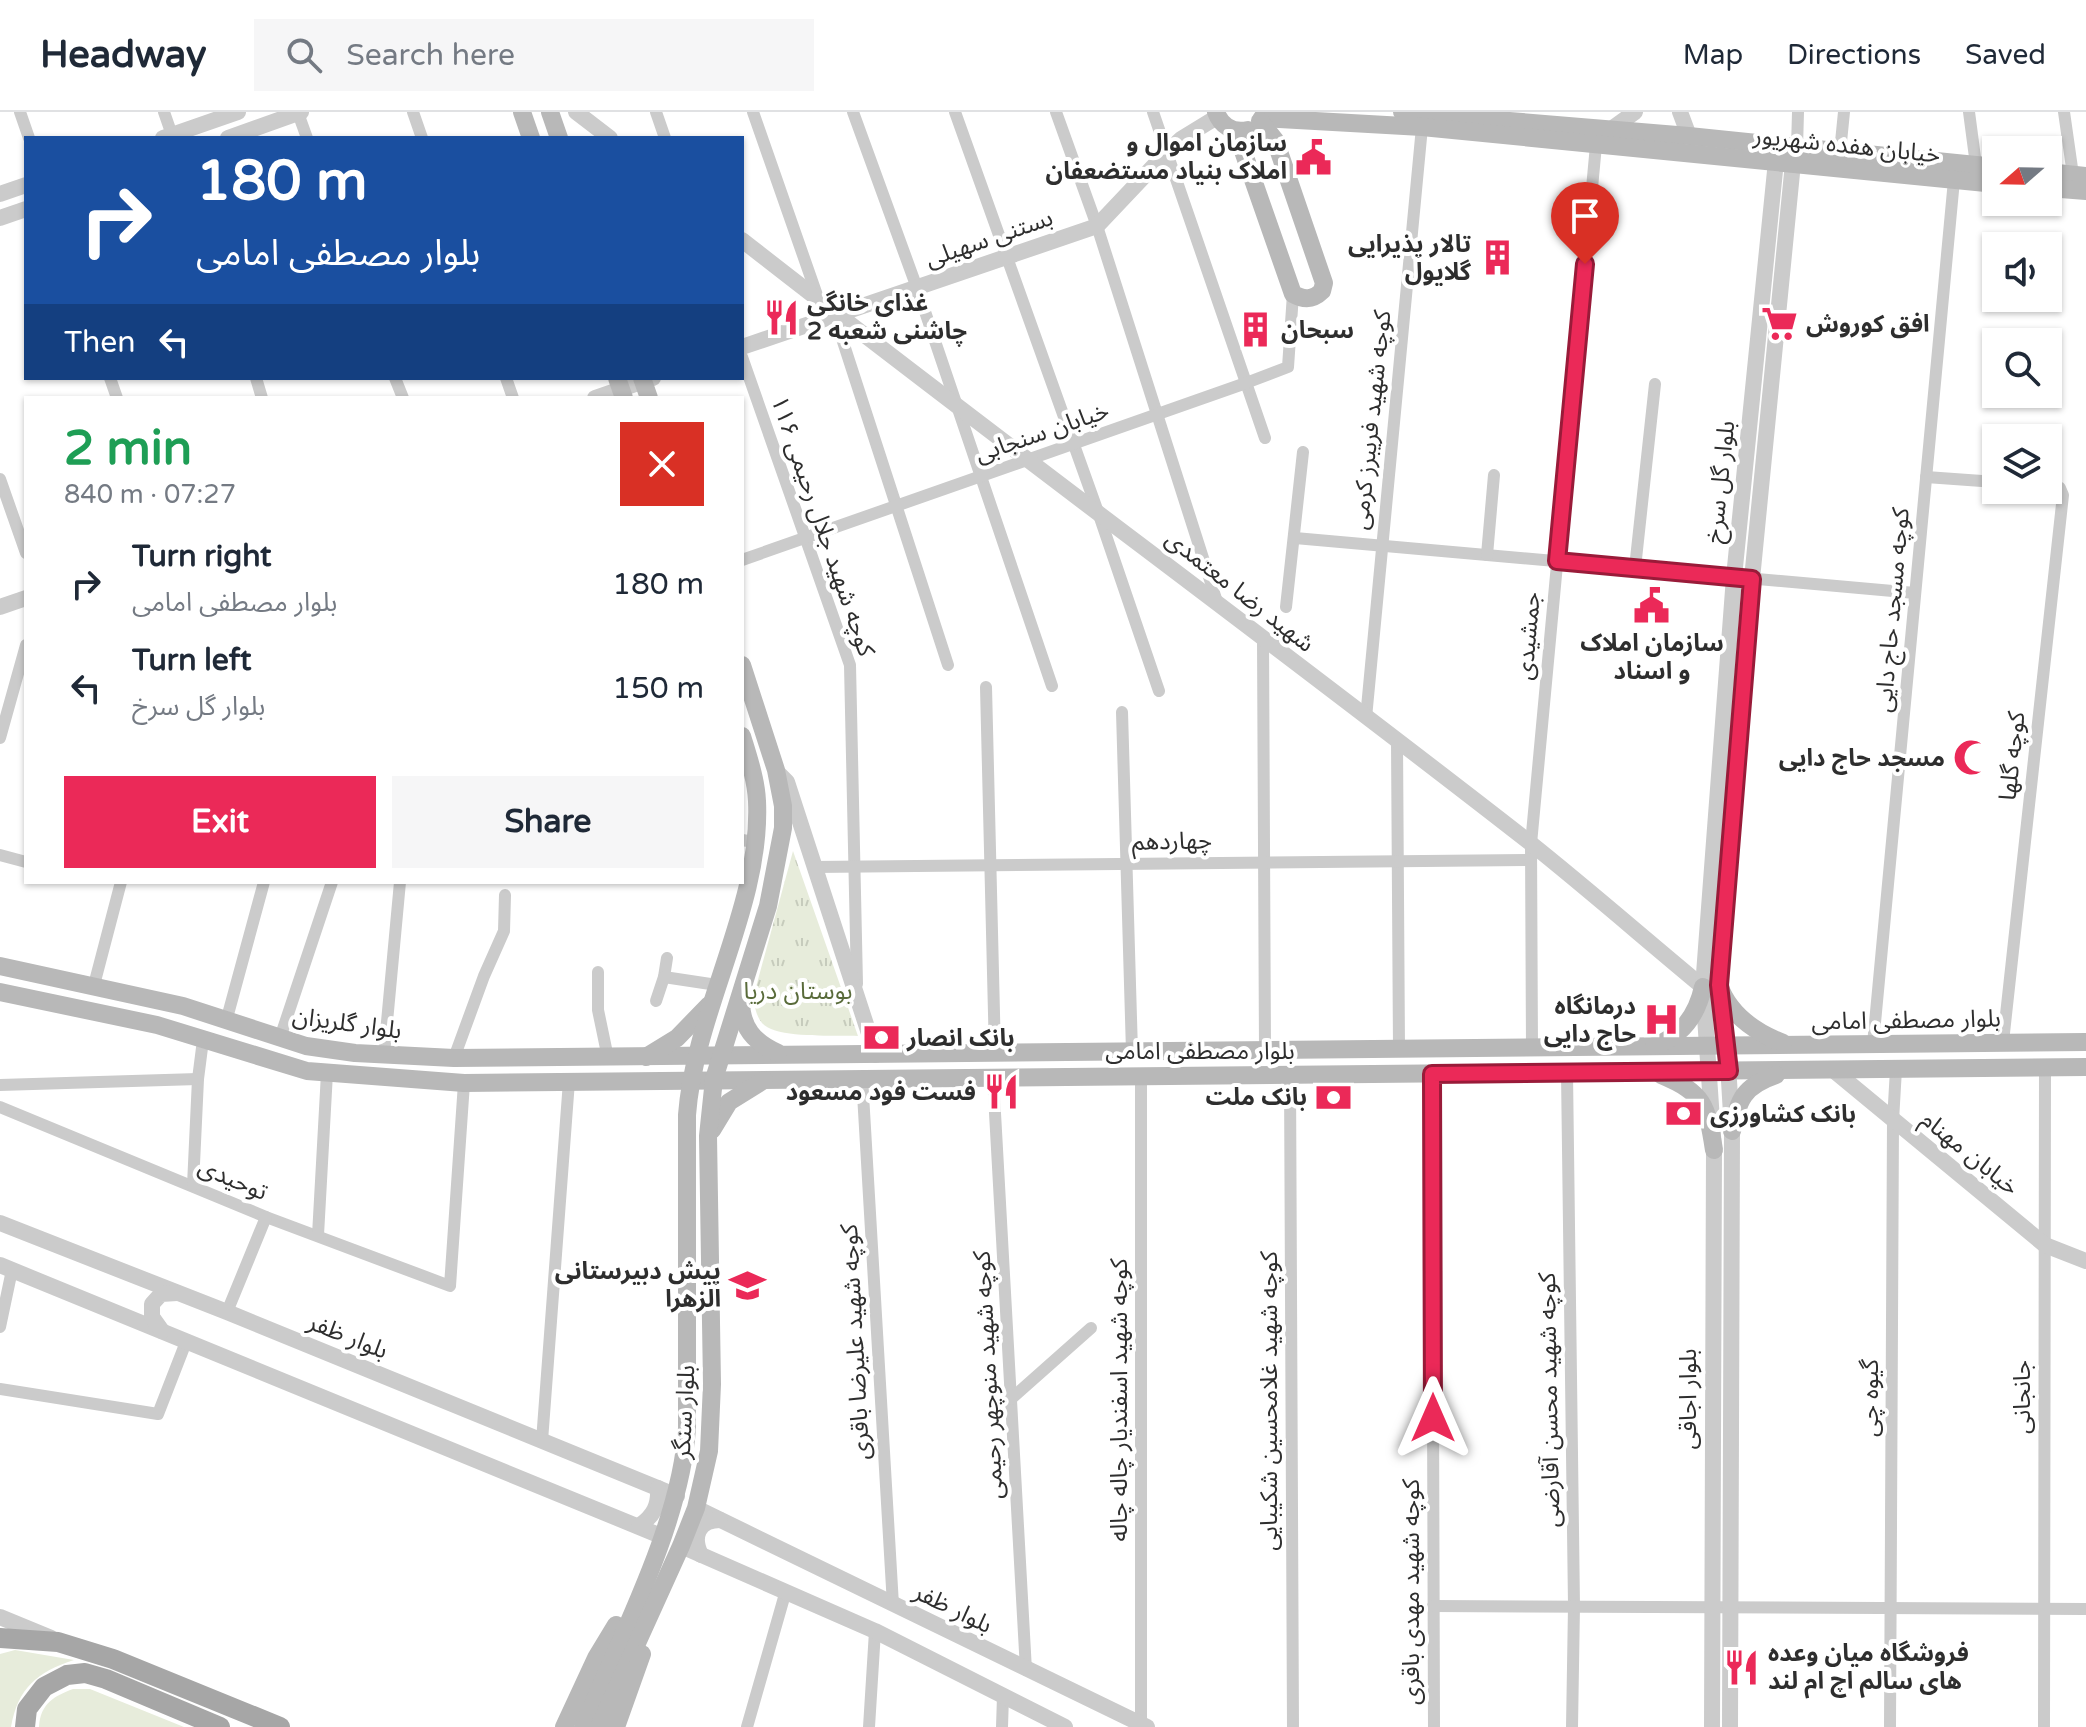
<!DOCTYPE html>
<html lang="en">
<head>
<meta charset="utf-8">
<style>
  body { margin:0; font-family:"Varela Round","Noto Sans Arabic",sans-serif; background:#f6f6f7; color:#1f2937; height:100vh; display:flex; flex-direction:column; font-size:30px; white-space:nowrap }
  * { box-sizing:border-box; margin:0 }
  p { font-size:26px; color:#747a83 }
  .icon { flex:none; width:44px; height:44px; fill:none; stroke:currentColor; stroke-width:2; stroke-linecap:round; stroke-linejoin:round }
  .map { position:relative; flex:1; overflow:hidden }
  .sheet { position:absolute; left:24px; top:284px; width:720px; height:488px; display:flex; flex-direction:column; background:#fff; border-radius:0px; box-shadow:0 2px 6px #0004 }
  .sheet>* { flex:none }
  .hud { position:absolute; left:24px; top:24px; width:720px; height:244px; border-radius:0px; box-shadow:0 2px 6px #0004; background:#1a4fa0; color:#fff; overflow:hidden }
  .needle { width:52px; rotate:250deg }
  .tools { position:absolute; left:1982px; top:24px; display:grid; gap:16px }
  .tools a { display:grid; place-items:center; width:80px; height:80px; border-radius:0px; background:#fff; box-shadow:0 2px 6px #0004; font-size:40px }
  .pin { position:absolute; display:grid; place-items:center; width:68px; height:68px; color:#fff; margin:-82px -34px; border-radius:50% 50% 50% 0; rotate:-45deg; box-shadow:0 0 8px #0007 }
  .pin .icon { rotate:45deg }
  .me { position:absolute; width:88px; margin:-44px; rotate:0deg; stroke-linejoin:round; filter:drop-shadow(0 0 6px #0008) }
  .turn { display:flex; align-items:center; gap:28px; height:168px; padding:0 40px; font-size:36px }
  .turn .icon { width:104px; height:104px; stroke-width:2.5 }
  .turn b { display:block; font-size:56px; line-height:68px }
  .then { display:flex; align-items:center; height:76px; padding:0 40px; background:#0003; gap:16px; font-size:30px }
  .round { display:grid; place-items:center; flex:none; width:84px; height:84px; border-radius:0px; background:#f6f6f7 }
  .overview { display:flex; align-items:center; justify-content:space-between; height:136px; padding:0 40px }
  h1 { font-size:48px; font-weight:700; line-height:60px; color:#1e9e55 }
  .cta { display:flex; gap:16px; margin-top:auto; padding:16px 40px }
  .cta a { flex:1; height:92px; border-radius:0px; background:#eb2958; color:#fff; font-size:32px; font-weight:700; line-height:92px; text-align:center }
  .cta a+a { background:#f6f6f7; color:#1f2937 }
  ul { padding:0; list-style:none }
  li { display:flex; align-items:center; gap:24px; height:104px; padding:0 40px }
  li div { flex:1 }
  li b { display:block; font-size:30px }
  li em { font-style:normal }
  header { display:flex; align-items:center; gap:48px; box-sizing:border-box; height:112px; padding:0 40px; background:#fff; border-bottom:2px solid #e0e1e3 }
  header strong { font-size:38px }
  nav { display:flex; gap:44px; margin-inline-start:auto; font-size:28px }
  .search { width:560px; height:72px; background:#f6f6f7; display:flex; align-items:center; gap:20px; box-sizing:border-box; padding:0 28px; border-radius:0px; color:#747a83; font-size:30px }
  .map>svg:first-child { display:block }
</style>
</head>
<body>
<header>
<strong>Headway</strong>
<div class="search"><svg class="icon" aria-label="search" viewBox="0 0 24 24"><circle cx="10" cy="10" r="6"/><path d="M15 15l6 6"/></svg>Search here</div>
<nav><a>Map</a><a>Directions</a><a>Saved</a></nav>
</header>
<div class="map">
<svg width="2086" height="1615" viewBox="0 0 2086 1615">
  <defs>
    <pattern id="park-tufts" width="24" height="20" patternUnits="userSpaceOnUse" patternTransform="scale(2)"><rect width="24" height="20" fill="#e7ecdb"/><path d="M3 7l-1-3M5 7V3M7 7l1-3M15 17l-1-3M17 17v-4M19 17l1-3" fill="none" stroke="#c6cbbc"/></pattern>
  </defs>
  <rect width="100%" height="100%" fill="#fff"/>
  <g fill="#e7ecdb">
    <path d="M15,1538L74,1548C37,1560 18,1576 11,1615H0V1542Z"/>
    <path d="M73,1577H90L184,1615H39C40,1592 54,1584 73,1577Z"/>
  </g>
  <path fill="url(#park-tufts)" d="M793,739L858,924C835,923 776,927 762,911C756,904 755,895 753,886Z"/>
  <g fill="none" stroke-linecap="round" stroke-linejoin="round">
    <g stroke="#cbcbcb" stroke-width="12">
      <polyline points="20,0 29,26"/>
      <polyline points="164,0 172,23"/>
      <polyline points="413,0 422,26"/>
      <polyline points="656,0 665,26"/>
      <polyline points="753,0 818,186"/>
      <polyline points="853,0 917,176 1052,574"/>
      <polyline points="955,0 1098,400 1159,579"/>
      <polyline points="1056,0 1097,114 1218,493"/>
      <polyline points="1153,0 1265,326"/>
      <polyline points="1969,0 1976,53"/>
      <polyline points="2064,0 2073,63"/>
      <polyline points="298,1 307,26"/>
      <polyline points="1797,36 1798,0"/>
      <polyline points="1840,40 1844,0"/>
      <polyline points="834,202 948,553"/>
      <polyline points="742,245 850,553 857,872"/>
      <polyline points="110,266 117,286"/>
      <polyline points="256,266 262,286"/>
      <polyline points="395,266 403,286"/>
      <polyline points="506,266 513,286"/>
      <polyline points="1926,365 1996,370"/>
      <polyline points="0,367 26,441"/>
      <polyline points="1295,426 1915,481"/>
      <polyline points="1487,443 1494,363"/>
      <polyline points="742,448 1246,271 1288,255 1293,182"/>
      <polyline points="1635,456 1655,272"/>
      <polyline points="1286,495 1303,340"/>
      <polyline points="1263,527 1265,939"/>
      <polyline points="986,575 995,942"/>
      <polyline points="1122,600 1132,940"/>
      <polyline points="1366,606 1422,15"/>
      <polyline points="0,626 26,533"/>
      <polyline points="1397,630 1399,937"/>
      <polyline points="742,728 754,730"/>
      <polyline points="0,743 26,750"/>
      <polyline points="814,755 1530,748"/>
      <polyline points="667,846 664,865 717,873"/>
      <polyline points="598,860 598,898 608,946"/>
      <polyline points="94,873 121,770"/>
      <polyline points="656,889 664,865"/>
      <polyline points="227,906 264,770"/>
      <polyline points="280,926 332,770"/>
      <polyline points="2003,930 2063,383 2060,376 2048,375"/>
      <polyline points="1873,932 1954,68"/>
      <polyline points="1532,936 1531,732 1596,33"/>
      <polyline points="384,942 400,770"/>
      <polyline points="454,946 484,864 504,819 505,783"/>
      <polyline points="1567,961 1574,1494 1572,1615"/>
      <polyline points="1432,962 1434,1615"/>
      <polyline points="1290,963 1293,1615"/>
      <polyline points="1141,964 1141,1612"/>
      <polyline points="862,965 893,1493"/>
      <polyline points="993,965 1026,1558"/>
      <polyline points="0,973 198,967"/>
      <polyline points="0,995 266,1105 450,1174 464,971"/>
      <polyline points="193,1073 198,967 203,928"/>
      <polyline points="318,1123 327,961"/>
      <polyline points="227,1200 266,1105"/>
      <polyline points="0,1215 12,1158"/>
      <polyline points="0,1277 158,1302 186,1230"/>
      <polyline points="1011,1287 1091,1216"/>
      <polyline points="542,1329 569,969"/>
      <polyline points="1433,1494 2086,1497"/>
      <polyline points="747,1615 785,1482"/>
      <polyline points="869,1615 875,1519"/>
      <polyline points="1002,1615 1003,1584"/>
      <polyline points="1890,1615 1893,1009 1896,957"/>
      <polyline points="2044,1615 2045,956"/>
    </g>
    <g stroke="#cbcbcb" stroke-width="16">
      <polyline points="576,0 610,26"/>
      <polyline points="1680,0 1689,24"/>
      <polyline points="1610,18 1635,0"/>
      <polyline points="163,26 238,0"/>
      <polyline points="228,26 301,0"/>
      <polyline points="0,82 26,73"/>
      <polyline points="0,106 26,97"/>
      <path d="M742,128C1002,332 1269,527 1529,730C1588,777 1645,827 1703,875"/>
      <polyline points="742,235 1097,114 1167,40 1181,27 1217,5"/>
      <polyline points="595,286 653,266"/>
      <polyline points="0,495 26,486"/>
      <polyline points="776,659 787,670 876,943"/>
      <polyline points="1832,957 2045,1133 2086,1149"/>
      <polyline points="0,1111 227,1200 677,1384"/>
      <polyline points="0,1153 661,1424"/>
      <polyline points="162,1219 152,1205 152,1192 161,1182 177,1181"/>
      <polyline points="696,1396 1147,1615"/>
      <path d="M639,1414C654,1404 659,1393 658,1376"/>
      <polyline points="681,1434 875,1519 1065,1615"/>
      <path d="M701,1443C692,1425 698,1408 720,1408"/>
      <polyline points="0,1505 51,1526"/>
      <polyline points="1712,1615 1714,1038 1703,875 1734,465 1776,49"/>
      <polyline points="1730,1615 1732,1019 1727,935 1719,873 1752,467 1793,51"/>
    </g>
    <g stroke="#b8b8b8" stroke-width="18">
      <polyline points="522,0 531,26"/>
      <polyline points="550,0 559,26"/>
      <path d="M1216,0C1221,14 1233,21 1248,18"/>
      <polyline points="1402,0 1689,24 1996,55"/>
      <polyline points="1262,6 1422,15 1996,72"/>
      <path d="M1236,19L1293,182C1304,188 1313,188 1322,179L1324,171L1275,28L1260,9"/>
      <polyline points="2048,60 2086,64"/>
      <polyline points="2048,76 2086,79"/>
      <polyline points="617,266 624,286"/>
      <polyline points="642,266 649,286"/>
      <polyline points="0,854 183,894 306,934 355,941 454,946 2086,930"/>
      <path d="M1719,873C1729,902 1755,920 1783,931"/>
      <polyline points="0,880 157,913 307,959 464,971 2086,955"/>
      <path d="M741,888C741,916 754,930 778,941"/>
      <path d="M1654,934C1682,924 1697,903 1703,875"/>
      <polyline points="646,945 677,926 709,893"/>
      <path d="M1661,963C1704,981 1707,993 1714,1038"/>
      <polyline points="712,1018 729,990 764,968"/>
      <path d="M1732,1019C1738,987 1744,974 1776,963"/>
      <polyline points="564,1615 596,1546 616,1513"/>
      <path d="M583,1615C620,1526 681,1412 687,1316V1003C695,897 762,794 757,689C756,667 748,644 742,624"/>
      <polyline points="599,1615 681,1434 696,1396 709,1339 712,1272 708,1024 714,967 768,794 783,716 783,694 776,658 742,553"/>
      <polyline points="616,1615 642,1542"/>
    </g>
    <g stroke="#a6a6a6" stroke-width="20">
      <polyline points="0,1526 58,1530 113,1547 280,1615"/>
      <polyline points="25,1615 27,1597 44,1575 67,1563 85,1561 106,1567 220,1615"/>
    </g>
  </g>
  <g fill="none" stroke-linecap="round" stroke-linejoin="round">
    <defs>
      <polyline id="route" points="1433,1306 1432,962 1729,959 1719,873 1752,467 1557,449 1585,152"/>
    </defs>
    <use href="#route" stroke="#991b39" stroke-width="20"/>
    <use href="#route" stroke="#eb2958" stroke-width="14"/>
  </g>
  <defs>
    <symbol id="civic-bare" viewBox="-9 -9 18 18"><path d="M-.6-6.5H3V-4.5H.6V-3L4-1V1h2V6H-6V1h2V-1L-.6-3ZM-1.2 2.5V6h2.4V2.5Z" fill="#eb2958" stroke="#fff" stroke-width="2.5" paint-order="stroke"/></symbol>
    <symbol id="building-bare" viewBox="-9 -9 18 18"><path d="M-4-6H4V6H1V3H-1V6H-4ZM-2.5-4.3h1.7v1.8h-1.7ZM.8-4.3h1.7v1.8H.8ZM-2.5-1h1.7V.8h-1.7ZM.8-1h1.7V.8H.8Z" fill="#eb2958" stroke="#fff" stroke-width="2.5" paint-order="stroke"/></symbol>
    <symbol id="restaurant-bare" viewBox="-9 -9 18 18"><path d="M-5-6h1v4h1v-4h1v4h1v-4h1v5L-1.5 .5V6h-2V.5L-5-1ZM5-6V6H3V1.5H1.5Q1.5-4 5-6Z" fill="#eb2958" stroke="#fff" stroke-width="2.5" paint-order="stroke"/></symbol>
    <symbol id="supermarket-bare" viewBox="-9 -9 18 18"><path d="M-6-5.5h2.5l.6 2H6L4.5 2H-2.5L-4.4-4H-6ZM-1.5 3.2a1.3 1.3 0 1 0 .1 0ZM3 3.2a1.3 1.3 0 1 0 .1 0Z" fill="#eb2958" stroke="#fff" stroke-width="2.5" paint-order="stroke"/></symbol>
    <symbol id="mosque-bare" viewBox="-9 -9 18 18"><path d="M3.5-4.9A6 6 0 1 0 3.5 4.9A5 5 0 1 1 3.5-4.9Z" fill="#eb2958" stroke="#fff" stroke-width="2.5" paint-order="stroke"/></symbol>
    <symbol id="hospital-bare" viewBox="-9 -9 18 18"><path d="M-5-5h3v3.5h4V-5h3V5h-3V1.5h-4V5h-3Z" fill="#eb2958" stroke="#fff" stroke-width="2.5" paint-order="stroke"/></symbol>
    <symbol id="bank-bare" viewBox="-9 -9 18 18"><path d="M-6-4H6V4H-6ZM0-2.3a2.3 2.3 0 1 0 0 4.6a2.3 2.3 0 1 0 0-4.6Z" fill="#eb2958" stroke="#fff" stroke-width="2.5" paint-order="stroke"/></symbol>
    <symbol id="school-bare" viewBox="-9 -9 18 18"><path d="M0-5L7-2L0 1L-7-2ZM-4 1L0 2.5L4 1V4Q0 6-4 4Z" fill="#eb2958" stroke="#fff" stroke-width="2.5" paint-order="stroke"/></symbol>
  </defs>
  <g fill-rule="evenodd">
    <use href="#civic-bare" x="1288" y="20" width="51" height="51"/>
    <use href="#building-bare" x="1472" y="120" width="51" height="51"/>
    <use href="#restaurant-bare" x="756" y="180" width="51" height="51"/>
    <use href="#supermarket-bare" x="1754" y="186" width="51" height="51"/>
    <use href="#building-bare" x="1230" y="192" width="51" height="51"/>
    <use href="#civic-bare" x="1626" y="468" width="51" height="51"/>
    <use href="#mosque-bare" x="1946" y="620" width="51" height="51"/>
    <use href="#hospital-bare" x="1636" y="882" width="51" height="51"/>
    <use href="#bank-bare" x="856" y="900" width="51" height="51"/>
    <use href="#restaurant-bare" x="976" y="954" width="51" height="51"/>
    <use href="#bank-bare" x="1308" y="960" width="51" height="51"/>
    <use href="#bank-bare" x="1658" y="976" width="51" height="51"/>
    <use href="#school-bare" x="722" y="1148" width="51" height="51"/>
    <use href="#restaurant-bare" x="1716" y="1530" width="51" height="51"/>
  </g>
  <g text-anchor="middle" stroke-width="8" stroke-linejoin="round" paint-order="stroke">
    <g font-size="24" font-weight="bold" fill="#2e2e2e" stroke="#fff" text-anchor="end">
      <text x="1287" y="39">سازمان اموال و<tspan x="1287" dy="28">املاک بنیاد مستضعفان</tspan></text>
      <text x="1471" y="140">تالار پذیرایی<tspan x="1471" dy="28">گلایول</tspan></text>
      <text x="807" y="199" text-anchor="start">غذای خانگی<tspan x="807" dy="28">چاشنی شعبه 2</tspan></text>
      <text x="1806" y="220" text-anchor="start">افق کوروش</text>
      <text x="1281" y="226" text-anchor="start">سبحان</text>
      <text x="1652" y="539" text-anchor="middle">سازمان املاک<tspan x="1652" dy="28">و اسناد</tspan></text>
      <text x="1945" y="654">مسجد حاج دایی</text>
      <text x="1636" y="902">درمانگاه<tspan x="1636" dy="28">حاج دایی</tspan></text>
      <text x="907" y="934" text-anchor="start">بانک انصار</text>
      <text x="976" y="988">فست فود مسعود</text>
      <text x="1307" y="993">بانک ملت</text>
      <text x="1710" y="1010" text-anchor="start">بانک کشاورزی</text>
      <text x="721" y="1167">پیش دبیرستانی<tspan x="721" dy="28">الزهرا</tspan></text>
      <text x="1768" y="1549" text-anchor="start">فروشگاه میان وعده<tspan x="1768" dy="28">های سالم اچ ام لند</tspan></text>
    </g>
    <g font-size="24" fill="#2e2e2e" stroke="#fff">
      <text transform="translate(1847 33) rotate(6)" y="8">خیابان هفده شهریور</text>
      <text transform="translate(989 126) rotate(-19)" y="8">بستنی سهیلی</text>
      <text transform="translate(1371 308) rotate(-84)" y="8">کوچه شهید فریبرز کرمی</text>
      <text transform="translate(1042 320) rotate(-19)" y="8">خیابان سنجابی</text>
      <text transform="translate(1720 370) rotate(-84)" y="8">بلوار گل سرخ</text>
      <text transform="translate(823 414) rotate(71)" y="8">کوچه شهید جلال رحیمی ۱۱۶</text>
      <text transform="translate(1240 479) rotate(38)" y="8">شهید رضا معتمدی</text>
      <text transform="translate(1892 498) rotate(-85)" y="8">کوچه مسجد حاج دایی</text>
      <text transform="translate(1528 524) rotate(-85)" y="8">جمشیدی</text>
      <text transform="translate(2012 644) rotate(-84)" y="8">کوچه گلها</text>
      <text transform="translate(1172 729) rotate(-1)" y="8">چهاردهم</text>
      <text transform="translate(1906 908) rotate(-1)" y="8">بلوار مصطفی امامی</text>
      <text transform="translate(347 911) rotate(8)" y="8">بلوار گلریزان</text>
      <text x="1200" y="947">بلوار مصطفی امامی</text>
      <text transform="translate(1970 1041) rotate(39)" y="8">خیابان مهنام</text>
      <text transform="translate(233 1067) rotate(23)" y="8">توحیدی</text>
      <text transform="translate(348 1224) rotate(22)" y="8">بلوار ظفر</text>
      <text transform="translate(855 1230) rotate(-93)" y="8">کوچه شهید علیرضا باقری</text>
      <text transform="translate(988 1263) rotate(-93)" y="8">کوچه شهید منوچهر رحیمی</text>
      <text transform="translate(2022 1285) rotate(-90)" y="8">جانجانی</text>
      <text transform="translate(1870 1286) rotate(-90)" y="8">گیوه چی</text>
      <text transform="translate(1688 1287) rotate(-90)" y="8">بلوار اجاقی</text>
      <text transform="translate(1119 1288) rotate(-90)" y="8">کوچه شهید اسفندیار چاله چاله</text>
      <text transform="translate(1549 1288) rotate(-91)" y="8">کوچه شهید محسن آقارضی</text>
      <text transform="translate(1269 1289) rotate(-90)" y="8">کوچه شهید غلامحسین شکیبایی</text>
      <text transform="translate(684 1300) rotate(-87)" y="8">بلوار سنگر</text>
      <text transform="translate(1411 1480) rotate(-90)" y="8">کوچه شهید مهدی باقری</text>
      <text transform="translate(953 1496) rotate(26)" y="8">بلوار ظفر</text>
    </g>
    <g font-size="24" fill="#596b3a" stroke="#fff">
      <text x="798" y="887">بوستان دریا</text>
    </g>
  </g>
</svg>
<div class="tools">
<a><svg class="needle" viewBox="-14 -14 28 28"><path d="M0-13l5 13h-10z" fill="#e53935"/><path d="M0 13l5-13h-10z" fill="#747a83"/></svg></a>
<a><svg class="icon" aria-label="sound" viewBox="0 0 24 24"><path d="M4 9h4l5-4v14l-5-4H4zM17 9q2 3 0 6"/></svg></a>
<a><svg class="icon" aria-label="search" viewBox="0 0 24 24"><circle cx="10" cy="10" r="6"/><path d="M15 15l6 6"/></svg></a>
<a><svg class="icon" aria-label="layers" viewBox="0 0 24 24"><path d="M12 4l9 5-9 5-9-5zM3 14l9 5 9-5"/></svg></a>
</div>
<div class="pin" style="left:1585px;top:152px;background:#d93025"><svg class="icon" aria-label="arrive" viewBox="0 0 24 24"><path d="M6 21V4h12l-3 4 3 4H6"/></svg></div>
<svg class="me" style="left:1433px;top:1306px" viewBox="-20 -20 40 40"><path d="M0-17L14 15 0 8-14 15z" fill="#eb2958" stroke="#fff" stroke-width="4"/></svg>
<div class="hud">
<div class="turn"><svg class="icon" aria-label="right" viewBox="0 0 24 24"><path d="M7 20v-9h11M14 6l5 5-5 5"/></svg><div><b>180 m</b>بلوار مصطفی امامی</div></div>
<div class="then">Then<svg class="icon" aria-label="left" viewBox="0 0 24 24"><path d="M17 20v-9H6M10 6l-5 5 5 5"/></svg></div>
</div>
<section class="sheet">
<div class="overview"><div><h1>2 min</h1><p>840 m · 07:27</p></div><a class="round" style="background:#d93025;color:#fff"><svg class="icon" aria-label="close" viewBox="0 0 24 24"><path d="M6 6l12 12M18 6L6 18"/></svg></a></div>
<ul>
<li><svg class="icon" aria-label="right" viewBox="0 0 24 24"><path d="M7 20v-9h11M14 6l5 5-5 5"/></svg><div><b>Turn right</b><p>بلوار مصطفی امامی</p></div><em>180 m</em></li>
<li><svg class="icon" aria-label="left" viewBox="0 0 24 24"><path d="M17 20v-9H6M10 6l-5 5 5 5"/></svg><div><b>Turn left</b><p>بلوار گل سرخ</p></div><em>150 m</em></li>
</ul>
<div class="cta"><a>Exit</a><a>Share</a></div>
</section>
</div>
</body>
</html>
